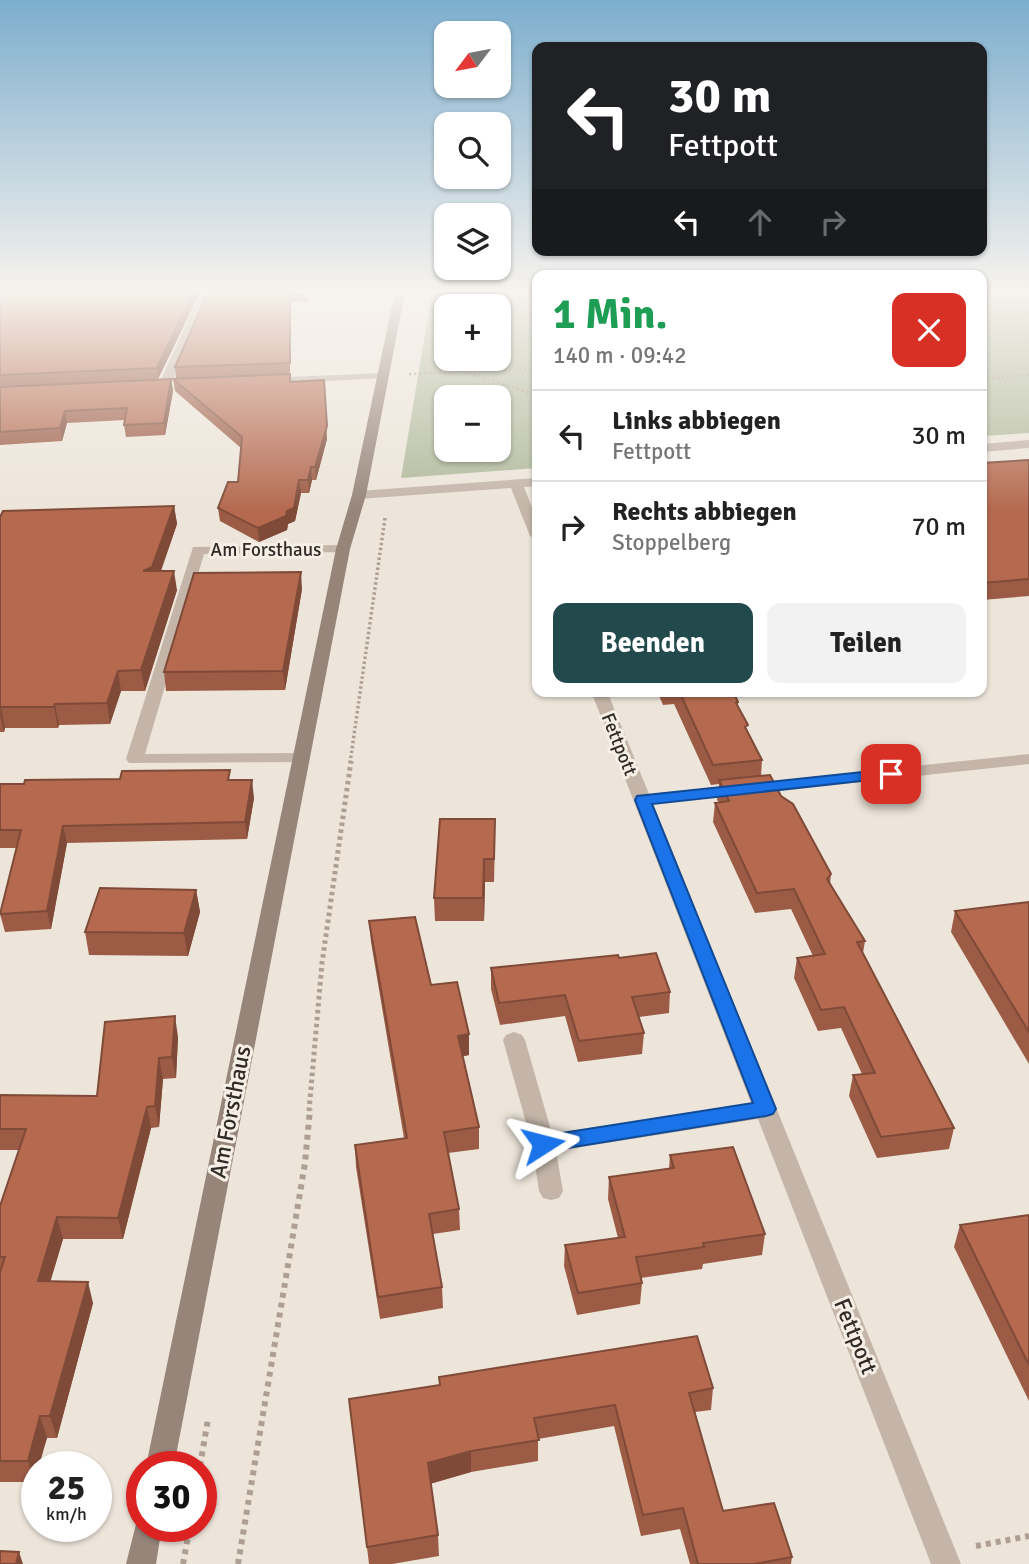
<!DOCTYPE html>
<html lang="de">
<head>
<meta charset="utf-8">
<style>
  body { margin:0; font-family:Signika,sans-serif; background:#f2f2f2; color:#222; height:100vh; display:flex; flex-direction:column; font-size:26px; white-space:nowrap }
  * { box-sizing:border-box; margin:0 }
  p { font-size:23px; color:#767676 }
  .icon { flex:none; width:38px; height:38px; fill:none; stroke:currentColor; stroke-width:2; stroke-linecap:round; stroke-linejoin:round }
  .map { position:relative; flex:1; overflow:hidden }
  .drawer { position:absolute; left:532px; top:270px; width:455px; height:427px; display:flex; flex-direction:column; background:#fff; border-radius:14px; box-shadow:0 2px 5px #0004 }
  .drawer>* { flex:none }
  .top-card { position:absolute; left:532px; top:42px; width:455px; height:214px; border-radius:14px; box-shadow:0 2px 5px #0004; background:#202124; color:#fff; overflow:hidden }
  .needle { width:46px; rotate:238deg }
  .fabs { position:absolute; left:434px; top:21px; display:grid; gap:14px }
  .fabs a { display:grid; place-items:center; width:77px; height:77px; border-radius:14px; background:#fff; box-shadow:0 2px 5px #0004; font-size:35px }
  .speed { position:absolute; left:21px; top:1451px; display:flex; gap:14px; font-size:35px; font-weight:700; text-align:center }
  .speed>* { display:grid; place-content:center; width:91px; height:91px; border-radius:50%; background:#fff; box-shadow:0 2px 5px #0004; line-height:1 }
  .speed small { font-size:18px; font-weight:400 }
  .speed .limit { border:10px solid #d22; background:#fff; color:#111 }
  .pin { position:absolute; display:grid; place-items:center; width:60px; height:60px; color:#fff; margin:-30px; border-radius:14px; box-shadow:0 4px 10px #0006 }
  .me { position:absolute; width:77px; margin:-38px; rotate:81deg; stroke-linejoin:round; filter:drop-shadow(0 0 5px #0008) }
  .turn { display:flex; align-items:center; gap:24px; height:147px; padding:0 21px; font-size:32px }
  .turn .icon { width:91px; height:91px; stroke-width:2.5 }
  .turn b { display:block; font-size:49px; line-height:60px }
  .lanes { display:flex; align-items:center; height:66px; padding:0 21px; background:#0003; justify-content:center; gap:35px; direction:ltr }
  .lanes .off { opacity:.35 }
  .round { display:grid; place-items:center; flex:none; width:74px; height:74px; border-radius:14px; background:#f2f2f2 }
  .overview { display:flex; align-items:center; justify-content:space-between; height:119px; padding:0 21px }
  h1 { font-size:42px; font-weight:700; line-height:52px; color:#1e9e55 }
  .primary-button { display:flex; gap:14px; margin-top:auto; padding:14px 21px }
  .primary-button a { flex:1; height:80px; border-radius:14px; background:#224a4d; color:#fff; font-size:28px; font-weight:700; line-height:80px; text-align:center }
  .primary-button a+a { background:#f2f2f2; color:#222 }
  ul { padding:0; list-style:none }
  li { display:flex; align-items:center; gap:21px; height:91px; padding:0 21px; border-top:2px solid #e0e0e0 }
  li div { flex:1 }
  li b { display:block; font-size:26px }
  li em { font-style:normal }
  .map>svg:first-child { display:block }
</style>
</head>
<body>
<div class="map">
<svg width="1029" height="1564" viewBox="0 0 1029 1564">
  <rect width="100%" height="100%" fill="#ede5da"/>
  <g fill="#b0ba9c" fill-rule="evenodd">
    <path d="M432,292H537V468L401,478ZM446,306H499V359H446ZM446,397H499V450H446Z"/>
    <polygon points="982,292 1029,292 1029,433 982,436"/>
  </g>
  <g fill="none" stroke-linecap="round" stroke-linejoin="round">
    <g stroke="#af9f92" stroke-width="2.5" stroke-dasharray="2.5 2.5" stroke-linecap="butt">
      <polyline points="464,372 537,395"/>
      <polyline points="409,374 537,369"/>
      <polyline points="982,379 1029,375"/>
    </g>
    <polyline stroke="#af9f92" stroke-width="3.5" stroke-dasharray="2.5 2.5" stroke-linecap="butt" points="350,763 385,518"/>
    <polyline stroke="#af9f92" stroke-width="5" stroke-dasharray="3.5 3.5" stroke-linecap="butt" points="309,1111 322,963 351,761"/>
    <g stroke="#af9f92" stroke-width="6" stroke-dasharray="5 5" stroke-linecap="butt">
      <polyline points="200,1466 208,1419"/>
      <polyline points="976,1546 1029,1536"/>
      <polyline points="183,1564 190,1526"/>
      <polyline points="238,1564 305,1163 310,1109"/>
    </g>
    <polygon fill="#c4b5a8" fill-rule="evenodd" points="343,545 350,549 348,552 204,554 145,754 301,753 310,758 307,762 129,763 126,759 193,547"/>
    <g fill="#c4b5a8" fill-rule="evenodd">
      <polygon points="201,292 211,292 170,386 160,388 158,386"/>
      <polygon points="382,373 386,374 386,378 267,384 261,381 267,378"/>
      <polygon points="1029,440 1029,448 982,452 982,444"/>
      <polygon points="537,478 537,486 524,487 537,520 537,540 530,536 511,488 359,499 352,495 359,491"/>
      <polygon points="591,691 607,691 649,794 1029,754 1029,764 653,804 961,1564 931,1564 758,1119 556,1151 563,1191 559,1198 551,1200 543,1198 539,1191 532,1144 503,1040 506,1035 514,1032 522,1035 525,1040 552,1134 751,1103"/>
    </g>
    <g fill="#97857a" fill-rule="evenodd">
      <polygon points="395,292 405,292 366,495 350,549 174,1466 146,1466 336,549 352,495"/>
      <polygon points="142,1515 142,1526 162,1526 156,1564 126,1564 138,1516"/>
    </g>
  </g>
  <g fill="#9c5b45">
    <polygon points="0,292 200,292 158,379 171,379 173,391 165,435 126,437 124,425 125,420 67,423 62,441 0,445"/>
    <polygon points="208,292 308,292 308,302 290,302 290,382 327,439 316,480 312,480 309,493 301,493 295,521 288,524 287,530 259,542 220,521 218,508 238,482 241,448 175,391 173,379 176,379 175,367"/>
    <polygon points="1029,460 1029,596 982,600 982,463"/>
    <polygon points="174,506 177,524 161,571 177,590 145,691 121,691 110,724 59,725 58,728 5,728 4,732 0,732 0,517"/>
    <polygon points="302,589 285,690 166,691 164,672"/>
    <polygon points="657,691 733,691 738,702 738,706 747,731 762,760 761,776 781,796 831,874 830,884 865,941 863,953 954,1128 949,1149 877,1158 849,1096 853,1075 862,1074 841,1028 818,1031 794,978 797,958 813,956 791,909 755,913 713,822 715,803 719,802 717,800 719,784 711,785 674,704 663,705"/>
    <polygon points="120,779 231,780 254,798 247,839 67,843 51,929 5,932 0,914 17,848 0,848 0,784"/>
    <polygon points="495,841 494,882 485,882 484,921 435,921 434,898"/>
    <polygon points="196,890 200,912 188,956 89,955 85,932"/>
    <polygon points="1029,902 1029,1064 951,932 955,911"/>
    <polygon points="369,921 431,985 469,1055 463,1056 479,1127 479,1149 448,1153 459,1209 460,1230 433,1234 442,1287 443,1308 380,1319 356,1167 355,1145 404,1138 371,942"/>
    <polygon points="619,958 670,992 669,1013 639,1017 644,1033 642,1054 578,1062 565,1016 500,1025 491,989 491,968"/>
    <polygon points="178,1037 176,1078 163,1079 159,1127 151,1128 123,1239 63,1239 50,1282 93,1303 57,1438 47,1438 37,1466 37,1474 34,1482 0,1482 0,1206 19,1150 0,1150 0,1095 97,1096"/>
    <polygon points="670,1155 765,1234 762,1255 703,1264 702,1269 641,1278 642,1283 640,1304 577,1315 564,1266 565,1245 618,1238 608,1199 609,1177 669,1169"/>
    <polygon points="1029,1215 1029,1401 954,1247 960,1225"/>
    <polygon points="439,1377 713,1388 711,1410 695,1412 723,1511 792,1557 791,1564 690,1564 680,1529 641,1536 614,1426 538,1439 538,1461 471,1472 430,1484 438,1535 439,1556 392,1564 369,1564 349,1399 439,1385"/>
  </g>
  <g fill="#7f4a38">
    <polygon points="193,292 200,292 158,379 157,368"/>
    <polygon points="171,379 173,391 165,435 164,423"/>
    <polygon points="324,380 327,439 316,480 315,467"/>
    <polygon points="65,411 67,423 62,441 60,428"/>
    <polygon points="311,467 312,480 309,493 308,480"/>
    <polygon points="299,480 301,493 295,521 288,524 287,530 259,542 258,528 287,511"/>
    <polygon points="174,506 177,524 155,587 143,571"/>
    <polygon points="174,571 177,590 145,691 141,670"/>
    <polygon points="301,572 302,589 285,690 283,671"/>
    <polygon points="118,671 121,691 110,724 107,703"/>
    <polygon points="55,704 59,725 58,728 54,707"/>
    <polygon points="1,707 5,728 4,732 0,715"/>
    <polygon points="252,780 254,798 247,839 245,822"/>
    <polygon points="63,826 67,843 51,929 47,911"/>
    <polygon points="484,859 485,882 484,921 483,898"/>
    <polygon points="196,890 200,912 188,956 184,933"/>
    <polygon points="175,1016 178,1037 176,1078 172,1057"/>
    <polygon points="469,1034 469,1055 459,1057 458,1036"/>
    <polygon points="159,1058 163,1079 159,1127 155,1106"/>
    <polygon points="147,1107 151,1128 123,1239 118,1218"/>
    <polygon points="57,1217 63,1239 44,1303 38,1281"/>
    <polygon points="88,1282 93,1303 57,1438 50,1416"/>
    <polygon points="40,1416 47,1438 39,1466 37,1466 37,1474 34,1482 28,1461"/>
    <polygon points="471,1451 471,1472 429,1484 428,1463"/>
    <polygon points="19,1552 23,1564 16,1564"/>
  </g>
  <g fill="#b56a50" stroke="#7f4a38" stroke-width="2">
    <polygon points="0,292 193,292 157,368 0,375"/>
    <polygon points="208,292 290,292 290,363 175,367"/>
    <polygon points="290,374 290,382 324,380 327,426 315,467 311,467 308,480 299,480 294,508 287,511 286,516 258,528 218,508 228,482 238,482 242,437 173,379"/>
    <polygon points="171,379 164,423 124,425 127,408 65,411 60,428 0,432 0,387"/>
    <polygon points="1029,460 1029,579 982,583 982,463"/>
    <polygon points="174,506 152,567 143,571 174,571 141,670 118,671 107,703 55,704 54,707 1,707 0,708 0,517 3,511"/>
    <polygon points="301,572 283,671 164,672 194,573"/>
    <polygon points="679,691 733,691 738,702 736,703 748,725 745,727 762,760 713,765"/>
    <polygon points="230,770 228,780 252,780 245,822 63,826 47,911 0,914 21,830 0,830 0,784 24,784 25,780 120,779 122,771"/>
    <polygon points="770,775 781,796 793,804 831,874 827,879 865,941 857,942 954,1128 881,1137 853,1075 875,1073 844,1007 821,1010 797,958 825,954 794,889 757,893 715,803 729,801 719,780"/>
    <polygon points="440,819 495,819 494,859 484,859 483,898 434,898"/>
    <polygon points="100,888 196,890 184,933 85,932"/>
    <polygon points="1029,902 1029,1032 955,911"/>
    <polygon points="415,917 431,985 457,982 469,1034 458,1036 479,1127 444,1132 459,1209 429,1214 442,1287 378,1297 355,1145 407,1138 369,921"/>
    <polygon points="656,953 670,992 632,997 644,1033 579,1041 565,995 499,1003 491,968 618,955 619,958"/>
    <polygon points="175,1016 172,1057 159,1058 155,1106 147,1107 118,1218 57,1217 38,1281 88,1282 50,1416 40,1416 28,1461 0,1461 0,1272 5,1257 0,1257 0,1206 26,1129 0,1129 0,1095 97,1096 105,1022"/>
    <polygon points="733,1147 765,1234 703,1243 704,1247 636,1257 642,1283 578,1293 565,1245 625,1237 609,1177 674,1168 670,1155"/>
    <polygon points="1029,1215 1029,1365 960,1225"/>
    <polygon points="697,1336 713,1388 689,1393 723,1511 774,1503 792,1557 754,1564 698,1564 683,1508 643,1515 615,1405 534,1418 539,1440 471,1451 428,1463 438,1535 367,1547 349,1399 440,1385 439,1377"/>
    <polygon points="0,1551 19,1552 16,1564 0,1564"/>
  </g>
  <linearGradient id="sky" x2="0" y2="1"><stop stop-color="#7daece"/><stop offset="0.57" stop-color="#f7f3ee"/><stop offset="1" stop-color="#f7f3ee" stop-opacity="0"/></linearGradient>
  <rect width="1029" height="511" fill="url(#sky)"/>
  <polygon fill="#1a73e8" stroke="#114b97" stroke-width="2" points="891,769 897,770 899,774 897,777 652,804 776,1109 773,1114 766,1116 543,1152 535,1150 532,1144 535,1138 543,1136 753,1103 635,800 637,796"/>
  <g text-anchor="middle" stroke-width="6" stroke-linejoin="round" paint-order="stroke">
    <g font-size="19" fill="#322a27" stroke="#f6efe6">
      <text x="266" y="556">Am Forsthaus</text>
      <text transform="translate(620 744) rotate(68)" y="7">Fettpott</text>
    </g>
    <g font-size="23" fill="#322a27" stroke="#f6efe6">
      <text transform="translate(230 1112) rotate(-79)" y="8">Am Forsthaus</text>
      <text transform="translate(856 1336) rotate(68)" y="8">Fettpott</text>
    </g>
  </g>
</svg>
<div class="fabs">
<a><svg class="needle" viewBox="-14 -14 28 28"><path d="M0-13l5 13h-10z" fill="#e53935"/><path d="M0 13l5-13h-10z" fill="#767676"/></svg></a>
<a><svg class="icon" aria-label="search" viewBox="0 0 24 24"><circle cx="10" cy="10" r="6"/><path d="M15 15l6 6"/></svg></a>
<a><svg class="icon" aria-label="layers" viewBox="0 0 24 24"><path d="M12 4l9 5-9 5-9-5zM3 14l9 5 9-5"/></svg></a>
<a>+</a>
<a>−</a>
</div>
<div class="speed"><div>25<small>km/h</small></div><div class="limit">30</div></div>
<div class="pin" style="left:891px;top:774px;background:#d93025"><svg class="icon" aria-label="arrive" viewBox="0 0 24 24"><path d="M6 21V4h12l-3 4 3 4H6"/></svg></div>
<svg class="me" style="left:543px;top:1144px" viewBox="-20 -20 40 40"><path d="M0-17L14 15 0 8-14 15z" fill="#1a73e8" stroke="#fff" stroke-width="4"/></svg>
<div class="top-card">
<div class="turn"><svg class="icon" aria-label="left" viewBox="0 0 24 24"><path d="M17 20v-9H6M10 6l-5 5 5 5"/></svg><div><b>30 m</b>Fettpott</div></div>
<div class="lanes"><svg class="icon" aria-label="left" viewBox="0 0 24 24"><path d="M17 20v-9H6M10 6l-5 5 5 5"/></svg><svg class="icon off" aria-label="ahead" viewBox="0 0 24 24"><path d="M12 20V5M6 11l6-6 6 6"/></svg><svg class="icon off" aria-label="right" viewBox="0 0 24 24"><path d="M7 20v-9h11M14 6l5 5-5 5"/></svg></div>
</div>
<section class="drawer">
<div class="overview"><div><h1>1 Min.</h1><p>140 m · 09:42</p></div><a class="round" style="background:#d93025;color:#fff"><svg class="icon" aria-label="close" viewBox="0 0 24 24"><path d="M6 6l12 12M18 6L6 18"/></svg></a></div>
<ul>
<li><svg class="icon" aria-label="left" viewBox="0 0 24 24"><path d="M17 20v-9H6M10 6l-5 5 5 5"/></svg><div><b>Links abbiegen</b><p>Fettpott</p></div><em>30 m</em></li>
<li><svg class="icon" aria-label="right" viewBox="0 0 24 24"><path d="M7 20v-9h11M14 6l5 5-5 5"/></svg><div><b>Rechts abbiegen</b><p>Stoppelberg</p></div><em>70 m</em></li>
</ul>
<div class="primary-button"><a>Beenden</a><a>Teilen</a></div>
</section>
</div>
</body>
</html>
